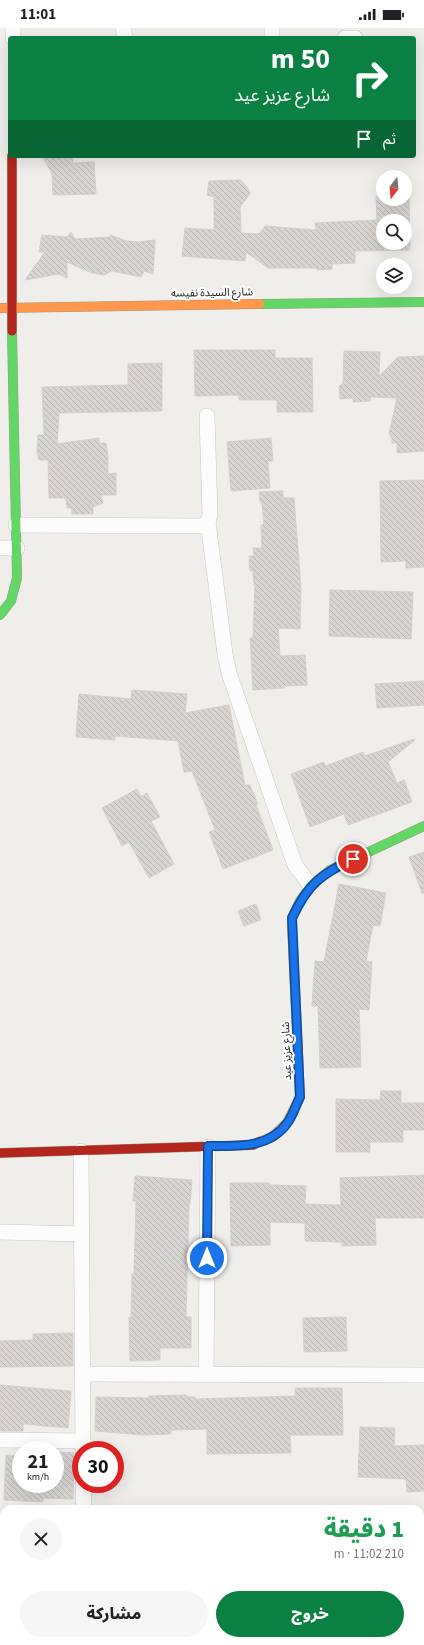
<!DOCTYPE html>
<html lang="ar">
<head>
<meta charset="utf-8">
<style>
  body { margin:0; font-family:"Source Sans 3","Noto Sans Arabic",sans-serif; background:#f6f6f6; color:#202124; direction:rtl; height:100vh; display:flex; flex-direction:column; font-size:15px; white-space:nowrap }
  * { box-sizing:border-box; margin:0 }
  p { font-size:13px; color:#757577 }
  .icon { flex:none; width:22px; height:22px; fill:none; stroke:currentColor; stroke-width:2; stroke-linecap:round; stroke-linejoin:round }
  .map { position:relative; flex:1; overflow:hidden; direction:ltr }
  .drawer { position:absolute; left:0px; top:1477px; width:424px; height:140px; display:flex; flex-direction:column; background:#fff; border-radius:12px 12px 0 0; box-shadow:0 4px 16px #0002; direction:rtl }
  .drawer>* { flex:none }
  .guide { position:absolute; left:8px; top:8px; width:408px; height:122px; border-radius:4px; box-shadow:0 4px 16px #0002; direction:rtl; background:#0b8043; color:#fff; overflow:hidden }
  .needle { width:26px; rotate:196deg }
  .controls { position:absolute; left:376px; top:142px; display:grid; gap:8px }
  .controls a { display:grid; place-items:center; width:36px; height:36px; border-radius:50%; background:#fff; box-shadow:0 4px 16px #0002; font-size:20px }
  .speed { position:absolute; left:12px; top:1413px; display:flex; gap:8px; font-size:20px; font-weight:700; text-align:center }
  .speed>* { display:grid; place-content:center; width:52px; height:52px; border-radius:50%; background:#fff; box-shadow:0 4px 16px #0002; line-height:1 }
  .speed small { font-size:10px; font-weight:400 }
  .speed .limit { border:6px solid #d22; background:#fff; color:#111 }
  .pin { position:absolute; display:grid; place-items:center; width:34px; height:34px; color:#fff; margin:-17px; border:2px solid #fff; border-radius:50%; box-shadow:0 1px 4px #0007 }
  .me { position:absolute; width:44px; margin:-22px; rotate:0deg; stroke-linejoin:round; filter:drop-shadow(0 0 3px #0008) }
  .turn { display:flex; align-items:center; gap:14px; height:84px; padding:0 20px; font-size:18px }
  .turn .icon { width:52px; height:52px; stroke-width:2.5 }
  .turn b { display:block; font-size:28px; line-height:34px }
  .then { display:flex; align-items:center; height:38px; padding:0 20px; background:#0003; gap:8px; font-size:15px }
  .round { display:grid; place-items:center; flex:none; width:42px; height:42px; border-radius:21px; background:#f6f6f6 }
  .headline { display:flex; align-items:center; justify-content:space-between; height:68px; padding:0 20px }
  h1 { font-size:24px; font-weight:800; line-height:30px; color:#1e9e55 }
  .cta { display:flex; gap:8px; margin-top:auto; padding:8px 20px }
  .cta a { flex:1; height:46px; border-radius:24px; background:#0b8043; color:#fff; font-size:16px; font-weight:800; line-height:46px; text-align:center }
  .cta a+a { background:#f6f6f6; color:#202124 }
  .status { display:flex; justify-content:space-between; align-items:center; height:28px; padding:0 20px; background:#fff; direction:ltr }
  .status svg { height:11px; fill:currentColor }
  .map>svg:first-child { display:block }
</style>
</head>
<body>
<div class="status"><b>11:01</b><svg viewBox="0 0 49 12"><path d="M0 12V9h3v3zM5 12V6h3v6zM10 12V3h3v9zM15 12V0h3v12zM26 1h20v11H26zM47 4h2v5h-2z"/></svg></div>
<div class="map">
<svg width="424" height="1617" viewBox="0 0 424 1617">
  <defs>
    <pattern id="building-back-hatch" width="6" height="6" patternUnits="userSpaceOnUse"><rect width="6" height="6" fill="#d7d4d2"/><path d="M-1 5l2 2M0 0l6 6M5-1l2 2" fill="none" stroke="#b8b6b4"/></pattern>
  </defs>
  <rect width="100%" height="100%" fill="#f0eeeb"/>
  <g fill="url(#building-back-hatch)" stroke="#d3cfcc" fill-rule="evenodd">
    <polygon points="42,128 73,128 73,135 94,134 96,166 53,167 52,146"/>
    <path d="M241,152L248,160L250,166L240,179L241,205L259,206L265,198L316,202L315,195L377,192L376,169H383V171H405V168H409L410,222L355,223V235L332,236V241L317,242V240H268L246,224L245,233L182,228L185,200L214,202V169L207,167L209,153ZM383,193H405V215H383Z"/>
    <polygon points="71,204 75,211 110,209 110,207 127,213 138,214 155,212 153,246 144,243 141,249 112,243 104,247 92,245 67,234 67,250 59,246 25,252 45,224 39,224 42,207 67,209"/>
    <polygon points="194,322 275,322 275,330 312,330 313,384 277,384 277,372 239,372 239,367 195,368"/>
    <polygon points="344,323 380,324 379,348 398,329 424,328 424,423 397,425 397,415 392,415 392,410 389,406 397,370 371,369 370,373 353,374 353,370 340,371 339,358 343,356"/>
    <polygon points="162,335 162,383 59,385 57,416 99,410 99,415 106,415 108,429 108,446 116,445 116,467 101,467 103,475 93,479 93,486 72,486 72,480 67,480 66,470 49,470 48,432 39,432 37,424 38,407 44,407 42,359 128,357 128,336"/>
    <polygon points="271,410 273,433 268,433 270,460 231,463 227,414"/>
    <polygon points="424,452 424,539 406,540 406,533 381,534 380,453"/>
    <polygon points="283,463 283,470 294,470 301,560 300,601 278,600 280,628 305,627 307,657 284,658 284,660 253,662 250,610 253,610 255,557 254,557 253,543 250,543 249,528 254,528 253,520 262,520 261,497 264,496 262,476 260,473 259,464"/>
    <polygon points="330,562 413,564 411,611 329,608"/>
    <polygon points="424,653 424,677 377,680 375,656"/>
    <polygon points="132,662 187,666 185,685 229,677 245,757 250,757 258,776 256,777 273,822 223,841 209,804 215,802 192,743 184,744 178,713 115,708 115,712 76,709 79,666 131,671"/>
    <polygon points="414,711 415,712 388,734 397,755 404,752 412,774 348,797 344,786 310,799 291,746 324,734 325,738 363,724 365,728"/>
    <polygon points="137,761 141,769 147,765 160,789 151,793 174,836 149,850 129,814 122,818 102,780"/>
    <polygon points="424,824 424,865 422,865 409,829"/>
    <polygon points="339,856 386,865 380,898 373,897 366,933 372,934 369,982 359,981 361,1039 320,1040 318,978 312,978 315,933 324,934"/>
    <polygon points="256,876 261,892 244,898 238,883"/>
    <polygon points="381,1063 401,1063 401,1075 424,1075 424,1102 403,1102 403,1114 370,1114 370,1124 336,1124 336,1071 380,1072"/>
    <polygon points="424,1147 424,1190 375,1190 376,1217 342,1218 342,1214 305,1213 305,1195 270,1194 270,1217 231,1218 230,1155 269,1155 269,1157 306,1158 305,1176 341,1177 340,1150"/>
    <polygon points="135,1148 192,1152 190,1176 189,1176 186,1289 191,1289 191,1320 160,1320 160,1332 130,1333 129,1289 131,1289 132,1246 134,1246 136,1173 133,1173"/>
    <polygon points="346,1289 347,1323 304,1324 303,1290"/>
    <polygon points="73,1305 73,1338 0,1339 0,1313 33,1312 33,1306"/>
    <polygon points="0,1357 71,1363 68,1400 23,1396 23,1403 0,1403"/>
    <polygon points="295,1360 342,1360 343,1407 290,1407 291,1425 207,1426 207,1401 171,1402 171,1406 144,1407 95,1403 96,1369 149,1370 148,1368 186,1367 187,1369 195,1369 195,1371 295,1368"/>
    <polygon points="360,1399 395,1400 394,1418 424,1417 424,1463 407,1464 406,1451 358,1449"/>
    <polygon points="56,1424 74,1425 73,1471 43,1470 43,1474 4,1472 6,1427 19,1428 18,1456 55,1456"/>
  </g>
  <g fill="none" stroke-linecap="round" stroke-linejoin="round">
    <defs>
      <g id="street">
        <polyline points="123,0 125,10"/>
        <polyline points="272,0 272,10"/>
        <polyline points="13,10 13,0"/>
        <polyline points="345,10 355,10"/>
        <polyline points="208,494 225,626 229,645 295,837 311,858"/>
        <polyline points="16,497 201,498 208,494 210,487 207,388"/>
        <polyline points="0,520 17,520"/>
        <polyline points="81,1123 83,1422"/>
        <polyline points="0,1204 82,1206"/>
        <polyline points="83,1346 424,1347"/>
        <polyline points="206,1346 208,1119"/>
        <polyline points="0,1412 83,1413"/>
        <polyline points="83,1456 84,1481"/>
        <polyline points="420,1509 424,1509"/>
        <polyline points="0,1518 4,1518"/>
        <polyline points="420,1550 424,1550"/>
        <polyline points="0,1559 4,1559"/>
        <polyline points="354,1613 354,1617"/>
        <polyline points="411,1613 412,1617"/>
        <polyline points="267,1617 267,1613"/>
      </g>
      <g id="fast">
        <polyline points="260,276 424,274"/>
        <polyline points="0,587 11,573 17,550 12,303"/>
        <polyline points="292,897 292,890 300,873 311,858 330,842 424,798"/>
      </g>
      <g id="slow">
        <polyline points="0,280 260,276"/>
        <polyline points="259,1114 272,1109 287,1095 300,1069 292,897"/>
      </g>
      <g id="jam">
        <polyline points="12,303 12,128"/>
        <polyline points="0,1125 253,1117 259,1114"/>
      </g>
    </defs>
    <use href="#street" stroke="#c7c6c5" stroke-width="16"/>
    <use href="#fast" stroke="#9b9a82" stroke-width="10"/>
    <use href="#slow" stroke="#9b9a82" stroke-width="10"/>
    <use href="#jam" stroke="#9b9a82" stroke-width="10"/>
    <use href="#street" stroke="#fdfcfc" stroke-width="15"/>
    <use href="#fast" stroke="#63d668" stroke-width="9"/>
    <use href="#slow" stroke="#ff974d" stroke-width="9"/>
    <use href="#jam" stroke="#b3261e" stroke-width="9"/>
  </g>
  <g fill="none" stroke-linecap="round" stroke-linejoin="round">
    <defs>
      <path id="route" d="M207,1230L208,1118C236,1118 270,1121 288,1094C293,1087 296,1077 300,1069L292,890C308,856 320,847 353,831"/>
    </defs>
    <use href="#route" stroke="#114b97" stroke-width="10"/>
    <use href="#route" stroke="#1a73e8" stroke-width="7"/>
  </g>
  <g text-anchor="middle" stroke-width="4" stroke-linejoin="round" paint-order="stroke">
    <g font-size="11" fill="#222" stroke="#fff">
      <text transform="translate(212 264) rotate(-1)" y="4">شارع السيدة نفيسه</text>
      <text transform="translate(286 1023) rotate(-92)" y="4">شارع عزيز عيد</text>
    </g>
  </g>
</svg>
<div class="controls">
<a><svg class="needle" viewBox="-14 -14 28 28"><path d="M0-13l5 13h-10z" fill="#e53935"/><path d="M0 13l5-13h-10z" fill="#757577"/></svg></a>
<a><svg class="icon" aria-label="search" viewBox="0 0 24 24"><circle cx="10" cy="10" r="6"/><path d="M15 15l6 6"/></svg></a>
<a><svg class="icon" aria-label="layers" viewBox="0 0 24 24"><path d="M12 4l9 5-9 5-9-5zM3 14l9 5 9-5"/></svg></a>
</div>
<div class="speed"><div>21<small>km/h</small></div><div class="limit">30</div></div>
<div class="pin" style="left:353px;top:831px;background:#d93025"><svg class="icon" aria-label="arrive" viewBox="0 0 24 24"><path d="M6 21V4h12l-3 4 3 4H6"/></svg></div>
<svg class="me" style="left:207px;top:1230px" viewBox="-20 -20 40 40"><circle r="17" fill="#1a73e8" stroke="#fff" stroke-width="3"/><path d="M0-11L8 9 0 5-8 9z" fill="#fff"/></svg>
<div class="guide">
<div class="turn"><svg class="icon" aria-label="right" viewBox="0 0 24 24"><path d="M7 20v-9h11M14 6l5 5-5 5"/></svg><div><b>50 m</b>شارع عزيز عيد</div></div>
<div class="then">ثم<svg class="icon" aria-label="arrive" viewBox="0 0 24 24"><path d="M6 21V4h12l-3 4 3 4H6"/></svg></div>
</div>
<section class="drawer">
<div class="headline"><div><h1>1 دقيقة</h1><p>210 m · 11:02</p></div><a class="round"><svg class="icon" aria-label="close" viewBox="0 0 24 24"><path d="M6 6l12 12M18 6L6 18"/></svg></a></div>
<div class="cta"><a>خروج</a><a>مشاركة</a></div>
</section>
</div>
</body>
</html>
